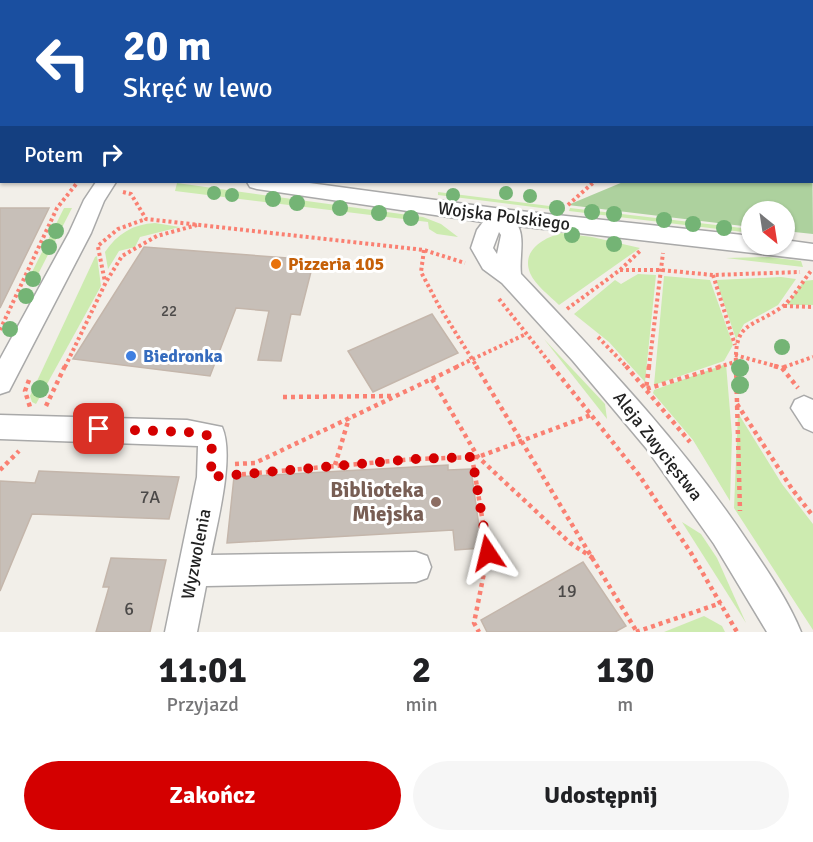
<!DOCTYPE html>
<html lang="pl">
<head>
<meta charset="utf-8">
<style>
  body { margin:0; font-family:Signika,sans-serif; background:#f6f6f6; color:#202124; height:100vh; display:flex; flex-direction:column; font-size:22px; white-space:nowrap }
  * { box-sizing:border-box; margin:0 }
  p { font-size:20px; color:#757577 }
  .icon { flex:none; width:33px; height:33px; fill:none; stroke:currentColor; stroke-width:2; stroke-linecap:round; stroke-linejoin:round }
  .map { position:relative; height:632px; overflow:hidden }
  .drawer { display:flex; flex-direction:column; background:#fff; flex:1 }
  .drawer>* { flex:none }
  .top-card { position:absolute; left:0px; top:0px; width:813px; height:183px; box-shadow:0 2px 4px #0004; background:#1a4fa0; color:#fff; overflow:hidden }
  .needle { width:39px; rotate:150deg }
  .controls { position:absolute; left:741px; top:201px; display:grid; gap:12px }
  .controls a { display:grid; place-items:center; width:54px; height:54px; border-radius:50%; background:#fff; box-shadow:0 2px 4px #0004; font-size:30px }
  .pin { position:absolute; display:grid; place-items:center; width:51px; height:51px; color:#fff; margin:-26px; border-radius:12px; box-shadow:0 3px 9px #0006 }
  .me { position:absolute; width:66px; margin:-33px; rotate:350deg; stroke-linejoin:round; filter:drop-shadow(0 0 4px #0008) }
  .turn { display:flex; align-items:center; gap:21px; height:126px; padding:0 24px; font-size:27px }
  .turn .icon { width:78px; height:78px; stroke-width:2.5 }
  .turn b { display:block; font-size:42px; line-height:51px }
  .then { display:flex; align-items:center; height:57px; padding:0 24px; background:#0003; gap:12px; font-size:22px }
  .eta { display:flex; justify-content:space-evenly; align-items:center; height:102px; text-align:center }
  .eta b { font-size:36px; font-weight:800; line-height:42px }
  .primary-button { display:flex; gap:12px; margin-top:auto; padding:12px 24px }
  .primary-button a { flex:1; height:69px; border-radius:36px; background:#d40000; color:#fff; font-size:24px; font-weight:800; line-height:69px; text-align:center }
  .primary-button a+a { background:#f6f6f6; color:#202124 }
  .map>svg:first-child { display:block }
</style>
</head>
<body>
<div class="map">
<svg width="813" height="632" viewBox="0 0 813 632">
  <rect width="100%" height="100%" fill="#f2efe9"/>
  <g fill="#cdebb0">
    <polygon points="177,183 423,217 441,224 458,237 437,234 429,229 428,222 175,191"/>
    <polygon points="438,192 565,208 565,211 438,195"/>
    <polygon points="64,208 72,208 33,284 26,284"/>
    <polygon points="570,208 742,228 743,232 569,211"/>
    <path d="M155,223L180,227L140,237L135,247L119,251L108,269L105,252C117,234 133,224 155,223Z"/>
    <path d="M561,233L592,237L640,248L559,305C550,296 535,285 530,273C521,250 544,238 561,233Z"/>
    <polygon points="97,256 101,286 36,404 32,402 30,396 95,257"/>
    <polygon points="769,257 801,261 803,267 726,258"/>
    <polygon points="638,274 656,275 645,382 609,342 574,314 615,280 621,284"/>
    <polygon points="664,276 710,280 733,345 724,361 654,385"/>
    <polygon points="781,277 796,279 778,305 744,324 736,339 716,280"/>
    <polygon points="813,280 813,305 787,305 804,281"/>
    <polygon points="544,339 605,404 607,419"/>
    <polygon points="726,364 732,435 730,501 693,440 653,393 654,390"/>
    <polygon points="738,413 782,484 813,524 813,630 734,508"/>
    <polygon points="682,522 701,534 717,558 746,623"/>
    <polygon points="704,616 722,626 725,632 664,632"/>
  </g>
  <polygon fill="#add19e" points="812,135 813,234 785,231 784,212 752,212 751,227 568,205 623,182 812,182"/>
  <g fill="#c7bfb8" stroke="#c4b6ab" stroke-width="1.5">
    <polygon points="0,208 49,208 0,308"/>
    <polygon points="144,247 314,260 300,315 291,314 281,361 258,360 269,311 236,308 210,376 73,359"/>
    <polygon points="432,314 458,353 373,392 348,351"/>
    <polygon points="448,465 448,470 471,469 482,548 455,550 453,530 227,543 234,477"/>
    <polygon points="39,471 132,475 179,477 169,519 32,514 0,591 0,481 35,483"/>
    <polygon points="111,558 166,560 150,632 96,632 109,587 103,587"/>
    <polygon points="583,562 626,626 615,632 487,632 481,620"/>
  </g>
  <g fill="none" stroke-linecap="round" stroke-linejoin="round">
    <defs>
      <g id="minor">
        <polygon points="15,0 32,0 14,2"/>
        <polygon points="263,0 279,0 263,2"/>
        <polygon points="743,0 759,0 759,2 744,2"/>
        <polygon points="2,9 2,19 0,20 0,10"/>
        <polygon points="812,109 813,110 813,124 812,123"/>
        <polygon points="2,120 2,132 0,133 0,121"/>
        <polygon points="96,182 116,182 104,201 91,233 9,391 0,394 0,359 69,233 84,200"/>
        <path d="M247,182H302L502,209L752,236V244H784V240L813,244V260L518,226C525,239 519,258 521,274C603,361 681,442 748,542C767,570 788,600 801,632H767L714,544L646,448L573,361L502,283L483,269L471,248L477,230L483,222L257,189L250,187ZM499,232L501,235L497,254L493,248Z"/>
        <polygon points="804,396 813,400 813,432 804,428 791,408 795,400"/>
        <path d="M0,415L187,420L222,427C235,456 217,523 211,555L416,552L427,556L431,567L427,578L416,582L206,586L197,632H165L197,477L198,446L0,439Z"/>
      </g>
    </defs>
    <use href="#minor" stroke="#a9a9a9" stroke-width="3"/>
    <g stroke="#fa8072" stroke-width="3" stroke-dasharray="2 2" stroke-linecap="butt">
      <polyline points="78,2 81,0"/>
      <polyline points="298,2 300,0"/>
    </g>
    <g stroke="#fa8072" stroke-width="4" stroke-dasharray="3 3" stroke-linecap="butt">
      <polyline points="123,192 131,194 146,219 424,250 465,263"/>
      <polyline points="568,205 594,182"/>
      <polyline points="99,245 118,229 146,219"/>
      <polyline points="98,247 105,282"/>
      <polyline points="424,250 421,272 439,306 477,367"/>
      <polyline points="620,270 661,270 713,275 800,272"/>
      <polyline points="713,275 735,345"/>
      <polyline points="499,299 553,367"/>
      <polyline points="784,306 813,307"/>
      <polyline points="567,309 620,270 641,250"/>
      <polyline points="0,330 57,208 77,183"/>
      <polyline points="598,337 627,367"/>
      <polyline points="735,355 779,367"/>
      <polyline points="65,367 106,282 122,256 157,236 197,225"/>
      <polyline points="456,367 526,334"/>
      <polyline points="649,367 663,253"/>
      <polyline points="718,367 735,362"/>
      <path d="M736,367C734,321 750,329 782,307C793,299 802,282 811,271"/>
      <polyline points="784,367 813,357"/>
    </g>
    <g stroke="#fa8072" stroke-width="4.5" stroke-dasharray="4 4" stroke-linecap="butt">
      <polyline points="476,366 637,632"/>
      <polyline points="552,366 639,475 691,553 737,632"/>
      <polyline points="626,366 690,442"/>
      <polyline points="649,366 646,389 723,366"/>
      <polyline points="736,366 740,511"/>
      <polyline points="774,366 782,368 788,366"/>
      <polyline points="782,368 798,388"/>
      <polyline points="432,379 478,457 570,543 593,558"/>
      <polyline points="29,380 25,391 30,407"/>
      <polyline points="283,397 393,396"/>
      <polyline points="737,404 792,489 813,516"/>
      <polyline points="46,406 65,366"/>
      <polyline points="472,457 488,553 474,623 479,632"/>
      <polyline points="235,464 255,463 459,366"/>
      <polyline points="335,465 349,418"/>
      <polyline points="0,470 19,451"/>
      <polyline points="234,475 415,459 478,457 591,415"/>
      <polyline points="636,632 721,603"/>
    </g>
    <use href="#minor" fill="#fff" fill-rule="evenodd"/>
  </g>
  <g fill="#74b475">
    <circle cx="214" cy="193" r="7"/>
    <circle cx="506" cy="193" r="7"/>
    <circle cx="232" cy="195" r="7"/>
    <circle cx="453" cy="195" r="7"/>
    <circle cx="530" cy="196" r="7"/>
    <circle cx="273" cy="199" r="8"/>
    <circle cx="297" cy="203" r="8"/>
    <circle cx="340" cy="208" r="8"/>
    <circle cx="557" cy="208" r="8"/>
    <circle cx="592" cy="212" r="8"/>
    <circle cx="379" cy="213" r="8"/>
    <circle cx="614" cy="214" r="8"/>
    <circle cx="411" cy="218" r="8"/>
    <circle cx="664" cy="220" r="8"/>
    <circle cx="693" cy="224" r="8"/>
    <circle cx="724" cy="228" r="8"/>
    <circle cx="56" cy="231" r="8"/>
    <circle cx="572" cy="235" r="8"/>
    <circle cx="614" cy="244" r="8"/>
    <circle cx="49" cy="247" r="8"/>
    <circle cx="33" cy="279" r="8"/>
    <circle cx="26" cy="296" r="8"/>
    <circle cx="10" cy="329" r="8"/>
    <circle cx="782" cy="347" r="8"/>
    <circle cx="740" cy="368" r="9"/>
    <circle cx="740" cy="385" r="9"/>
    <circle cx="40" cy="389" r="9"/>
  </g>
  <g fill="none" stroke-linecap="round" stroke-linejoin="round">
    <polyline stroke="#d40000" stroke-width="10" stroke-dasharray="0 18" points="99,429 187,432 212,436 211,477 415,459 472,457 488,553"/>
  </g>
  <circle fill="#e8710a" stroke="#fff" stroke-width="2" cx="276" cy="264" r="6"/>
  <circle fill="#3f7fe0" stroke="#fff" stroke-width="2" cx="131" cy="356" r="6"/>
  <circle fill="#8d6e63" stroke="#fff" stroke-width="2" cx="436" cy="502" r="6"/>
  <g text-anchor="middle" stroke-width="6" stroke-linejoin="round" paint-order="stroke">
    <g font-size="15" fill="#4b4948">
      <text x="169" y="316">22</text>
    </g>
    <g font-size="18" fill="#222" stroke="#fff">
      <text transform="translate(504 216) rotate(7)" y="6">Wojska Polskiego</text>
      <text transform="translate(658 446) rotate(52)" y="6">Aleja Zwycięstwa</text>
      <text transform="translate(196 554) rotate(-79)" y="6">Wyzwolenia</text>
    </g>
    <g font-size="18" font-weight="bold" fill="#c56008" stroke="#fff" text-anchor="start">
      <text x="288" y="270">Pizzeria 105</text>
    </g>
    <g font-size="18" font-weight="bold" fill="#366cbe" stroke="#fff" text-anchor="start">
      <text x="143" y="362">Biedronka</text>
    </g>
    <g font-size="18" fill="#4b4948">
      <text x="150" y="503">7A</text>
      <text x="567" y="597">19</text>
      <text x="129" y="615">6</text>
    </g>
    <g font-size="21" font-weight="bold" fill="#785e54" stroke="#fff" text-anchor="end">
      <text x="424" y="497">Biblioteka<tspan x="424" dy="24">Miejska</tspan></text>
    </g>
  </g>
</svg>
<div class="controls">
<a><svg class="needle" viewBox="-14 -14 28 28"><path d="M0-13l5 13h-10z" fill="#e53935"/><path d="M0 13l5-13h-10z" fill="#757577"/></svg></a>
</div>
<div class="pin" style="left:99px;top:429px;background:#d93025"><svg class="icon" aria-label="arrive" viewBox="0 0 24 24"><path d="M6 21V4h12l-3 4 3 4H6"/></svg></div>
<svg class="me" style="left:488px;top:553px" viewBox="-20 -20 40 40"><path d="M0-17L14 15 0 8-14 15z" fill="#d40000" stroke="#fff" stroke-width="4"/></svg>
<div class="top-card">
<div class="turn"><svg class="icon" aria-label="left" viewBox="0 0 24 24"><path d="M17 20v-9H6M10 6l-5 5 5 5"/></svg><div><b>20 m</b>Skręć w lewo</div></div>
<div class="then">Potem<svg class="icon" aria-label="right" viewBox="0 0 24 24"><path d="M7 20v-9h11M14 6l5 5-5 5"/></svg></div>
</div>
</div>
<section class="drawer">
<div class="eta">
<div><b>11:01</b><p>Przyjazd</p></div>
<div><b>2</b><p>min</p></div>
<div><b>130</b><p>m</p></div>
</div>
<div class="primary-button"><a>Zakończ</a><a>Udostępnij</a></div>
</section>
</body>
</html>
